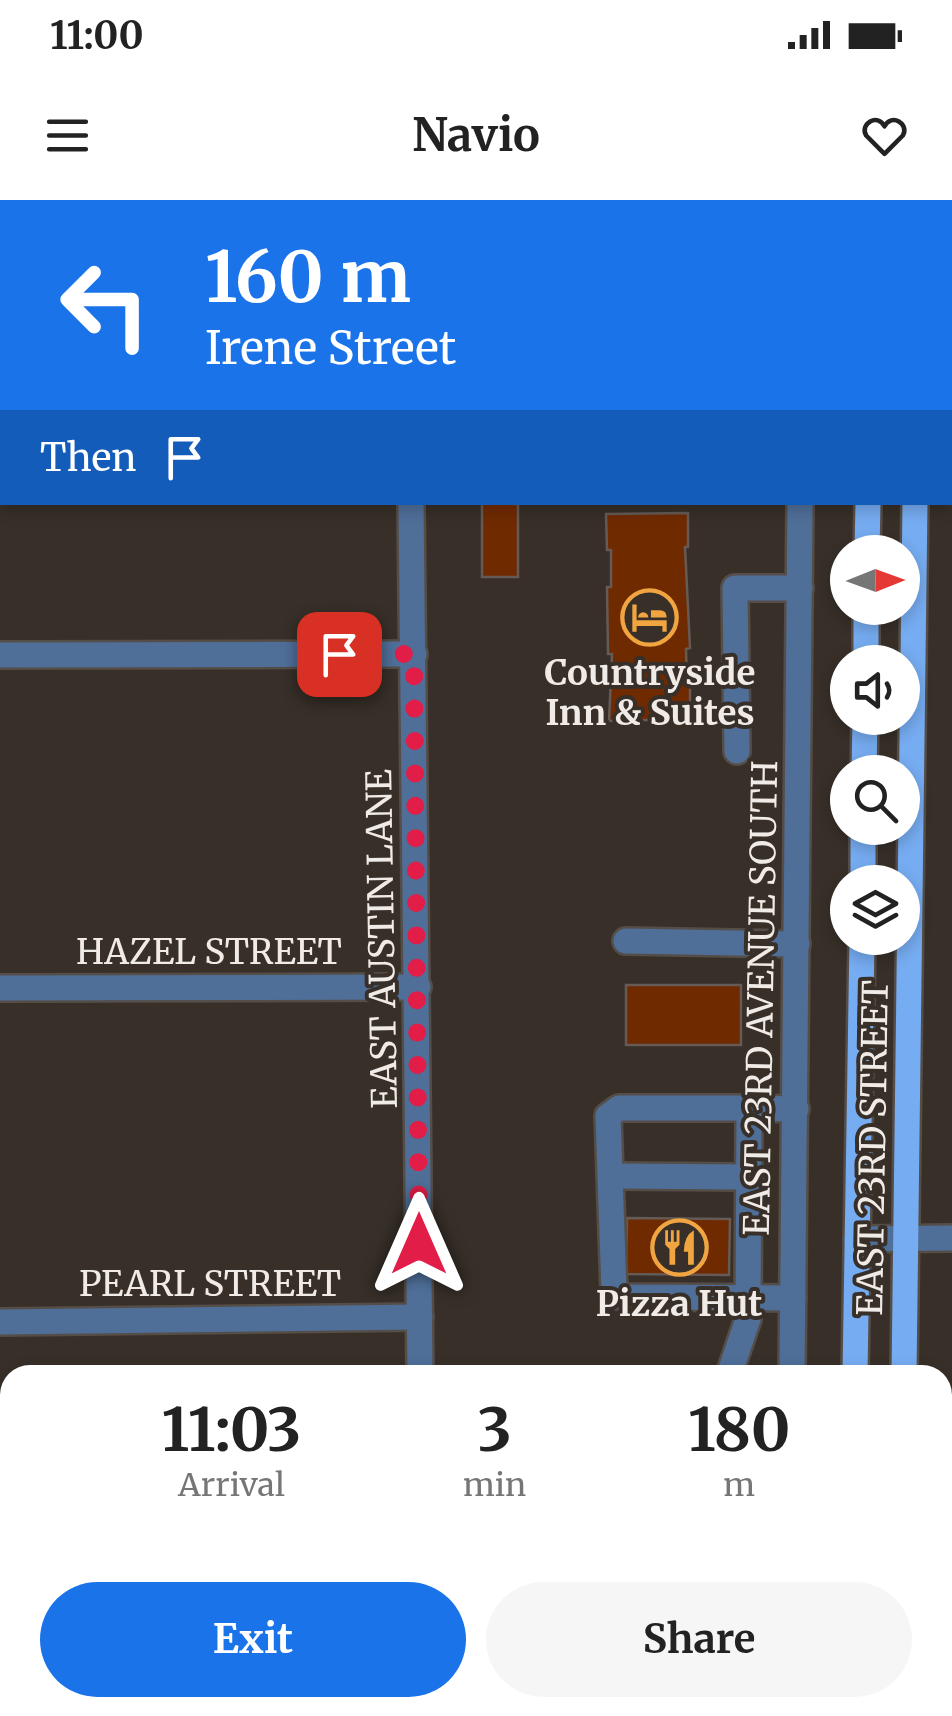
<!DOCTYPE html>
<html lang="en">
<head>
<meta charset="utf-8">
<style>
  body { margin:0; font-family:Merriweather,serif; background:#f6f6f6; color:#222; height:100vh; display:flex; flex-direction:column; font-size:38px; white-space:nowrap }
  * { box-sizing:border-box; margin:0 }
  p { font-size:32px; color:#767676 }
  .icon { flex:none; width:55px; height:55px; fill:none; stroke:currentColor; stroke-width:2; stroke-linecap:round; stroke-linejoin:round }
  .map { position:relative; flex:1; overflow:hidden }
  .panel { position:absolute; left:0px; top:1165px; width:952px; height:352px; display:flex; flex-direction:column; background:#fff; border-radius:30px 30px 0 0; box-shadow:0 5px 15px #0003 }
  .panel>* { flex:none }
  .banner { position:absolute; left:0px; top:0px; width:952px; height:305px; box-shadow:0 5px 15px #0003; background:#1a73e8; color:#fff; overflow:hidden }
  .needle { width:65px; rotate:89deg }
  .buttons { position:absolute; left:830px; top:335px; display:grid; gap:20px }
  .buttons a { display:grid; place-items:center; width:90px; height:90px; border-radius:50%; background:#fff; box-shadow:0 5px 15px #0003; font-size:50px }
  .pin { position:absolute; display:grid; place-items:center; width:85px; height:85px; color:#fff; margin:-42px; border-radius:20px; box-shadow:0 5px 15px #0006 }
  .me { position:absolute; width:110px; margin:-55px; rotate:0deg; stroke-linejoin:round; filter:drop-shadow(0 0 8px #0008) }
  .turn { display:flex; align-items:center; gap:35px; height:210px; padding:0 40px; font-size:45px }
  .turn .icon { width:130px; height:130px; stroke-width:2.5 }
  .turn b { display:block; font-size:70px; line-height:85px }
  .then { display:flex; align-items:center; height:95px; padding:0 40px; background:#0003; gap:20px; font-size:38px }
  .eta { display:flex; justify-content:space-evenly; align-items:center; height:170px; text-align:center }
  .eta b { font-size:60px; font-weight:700; line-height:70px }
  .primary-button { display:flex; gap:20px; margin-top:auto; padding:20px 40px }
  .primary-button a { flex:1; height:115px; border-radius:60px; background:#1a73e8; color:#fff; font-size:40px; font-weight:700; line-height:115px; text-align:center }
  .primary-button a+a { background:#f6f6f6; color:#222 }
  .status { display:flex; justify-content:space-between; align-items:center; height:70px; padding:0 50px; background:#fff; direction:ltr }
  .status svg { height:28px; fill:currentColor }
  header { display:flex; justify-content:space-between; align-items:center; height:130px; padding:0 40px; background:#fff; font-size:45px; font-weight:700 }
  .map>svg:first-child { display:block }
</style>
</head>
<body>
<div class="status"><b>11:00</b><svg viewBox="0 0 49 12"><path d="M0 12V9h3v3zM5 12V6h3v6zM10 12V3h3v9zM15 12V0h3v12zM26 1h20v11H26zM47 4h2v5h-2z"/></svg></div>
<header><svg class="icon" aria-label="menu" viewBox="0 0 24 24"><path d="M4 6h16M4 12h16M4 18h16"/></svg>Navio<svg class="icon" aria-label="heart" viewBox="0 0 24 24"><path d="M12 20l-8-8c-3-5 5-10 8-4 3-6 11-1 8 4z"/></svg></header>
<div class="map">
<svg width="952" height="1516" viewBox="0 0 952 1516">
  <rect width="100%" height="100%" fill="#372f28"/>
  <g fill="#702a00" stroke="#655a55" stroke-width="2.5">
    <polygon points="482,303 518,304 518,377 482,377"/>
    <polygon points="688,313 688,347 685,347 690,448 686,449 687,486 690,486 690,519 609,521 612,454 608,454 607,387 611,387 611,350 607,350 606,314"/>
    <rect x="626" y="785" width="115" height="60"/>
    <polygon points="627,1018 730,1019 729,1075 626,1074"/>
  </g>
  <g fill="none" stroke-linecap="round" stroke-linejoin="round">
    <defs>
      <g id="minor">
        <polyline points="91,0 91,2"/>
        <polyline points="407,0 407,2"/>
        <polyline points="611,0 611,2"/>
        <polyline points="789,2 791,0"/>
        <polyline points="950,99 952,99"/>
        <polyline points="0,117 2,116"/>
        <polyline points="411,302 420,1175"/>
        <polyline points="0,455 414,454"/>
        <polyline points="737,551 735,388 800,388"/>
        <polyline points="626,741 797,744"/>
        <polyline points="0,788 418,787"/>
        <polyline points="749,908 619,908 608,916 614,1091 621,1097 793,1098"/>
        <polyline points="612,976 749,977"/>
        <polyline points="857,1039 952,1038"/>
        <polyline points="0,1122 420,1117"/>
        <polyline points="729,1175 748,1119 749,908 796,909"/>
        <polyline points="792,1175 800,302"/>
        <polyline points="0,1459 10,1459"/>
        <polyline points="423,1508 423,1516"/>
        <polyline points="720,1516 720,1508"/>
        <polyline points="789,1516 789,1508"/>
      </g>
      <g id="major">
        <polyline points="895,2 895,0"/>
        <polyline points="867,352 868,302"/>
        <polyline points="866,462 866,408"/>
        <polyline points="864,572 865,518"/>
        <polyline points="863,682 863,628"/>
        <polyline points="855,1175 862,738"/>
        <polyline points="904,1175 915,302"/>
        <polyline points="849,1516 849,1508"/>
        <polyline points="898,1516 898,1508"/>
      </g>
    </defs>
    <use href="#minor" stroke="#554d47" stroke-width="30"/>
    <use href="#major" stroke="#554d47" stroke-width="30"/>
    <use href="#minor" stroke="#4f6f99" stroke-width="25"/>
    <use href="#major" stroke="#76acf1" stroke-width="25"/>
  </g>
  <g fill="none" stroke-linecap="round" stroke-linejoin="round">
    <polyline stroke="#e11d48" stroke-width="18" stroke-dasharray="0 32.4" points="339,454 414,454 419,1044"/>
  </g>
  <defs>
    <symbol id="hotel-ring" viewBox="-11 -11 22 22"><circle r="9.5" fill="#372f28" stroke="#f1a540" stroke-width="1.5"/><path d="M-6-4.5h1.5V1H6V5H4.5V3h-9V5H-6ZM-4 0a1.8 1.8 0 1 1 3.6 0ZM.5 0V-2.5h3Q6-2.5 6 0Z" fill="#f1a540"/></symbol>
    <symbol id="restaurant-ring" viewBox="-11 -11 22 22"><circle r="9.5" fill="#372f28" stroke="#f1a540" stroke-width="1.5"/><path d="M-5-6h1v4h1v-4h1v4h1v-4h1v5L-1.5 .5V6h-2V.5L-5-1ZM5-6V6H3V1.5H1.5Q1.5-4 5-6Z" fill="#f1a540"/></symbol>
  </defs>
  <g fill-rule="evenodd">
    <use href="#hotel-ring" x="618" y="386" width="63" height="63"/>
    <use href="#restaurant-ring" x="648" y="1016" width="63" height="63"/>
  </g>
  <g text-anchor="middle" stroke-width="8" stroke-linejoin="round" paint-order="stroke">
    <g font-size="35" font-weight="bold" fill="#f0ebe7" stroke="#372f28">
      <text x="650" y="485">Countryside<tspan x="650" dy="40">Inn &amp; Suites</tspan></text>
      <text x="679" y="1116">Pizza Hut</text>
    </g>
    <g font-size="35" fill="#f0ebe7" stroke="#372f28">
      <text transform="translate(382 739) rotate(-91)" y="12">EAST AUSTIN LANE</text>
      <text x="209" y="764">HAZEL STREET</text>
      <text transform="translate(761 798) rotate(-89)" y="12">EAST 23RD AVENUE SOUTH</text>
      <text transform="translate(873 948) rotate(-89)" y="12">EAST 23RD STREET</text>
      <text x="210" y="1096">PEARL STREET</text>
    </g>
  </g>
</svg>
<div class="buttons">
<a><svg class="needle" viewBox="-14 -14 28 28"><path d="M0-13l5 13h-10z" fill="#e53935"/><path d="M0 13l5-13h-10z" fill="#767676"/></svg></a>
<a><svg class="icon" aria-label="sound" viewBox="0 0 24 24"><path d="M4 9h4l5-4v14l-5-4H4zM17 9q2 3 0 6"/></svg></a>
<a><svg class="icon" aria-label="search" viewBox="0 0 24 24"><circle cx="10" cy="10" r="6"/><path d="M15 15l6 6"/></svg></a>
<a><svg class="icon" aria-label="layers" viewBox="0 0 24 24"><path d="M12 4l9 5-9 5-9-5zM3 14l9 5 9-5"/></svg></a>
</div>
<div class="pin" style="left:339px;top:454px;background:#d93025"><svg class="icon" aria-label="arrive" viewBox="0 0 24 24"><path d="M6 21V4h12l-3 4 3 4H6"/></svg></div>
<svg class="me" style="left:419px;top:1044px" viewBox="-20 -20 40 40"><path d="M0-17L14 15 0 8-14 15z" fill="#e11d48" stroke="#fff" stroke-width="4"/></svg>
<div class="banner">
<div class="turn"><svg class="icon" aria-label="left" viewBox="0 0 24 24"><path d="M17 20v-9H6M10 6l-5 5 5 5"/></svg><div><b>160 m</b>Irene Street</div></div>
<div class="then">Then<svg class="icon" aria-label="arrive" viewBox="0 0 24 24"><path d="M6 21V4h12l-3 4 3 4H6"/></svg></div>
</div>
<section class="panel">
<div class="eta">
<div><b>11:03</b><p>Arrival</p></div>
<div><b>3</b><p>min</p></div>
<div><b>180</b><p>m</p></div>
</div>
<div class="primary-button"><a>Exit</a><a>Share</a></div>
</section>
</div>
</body>
</html>
